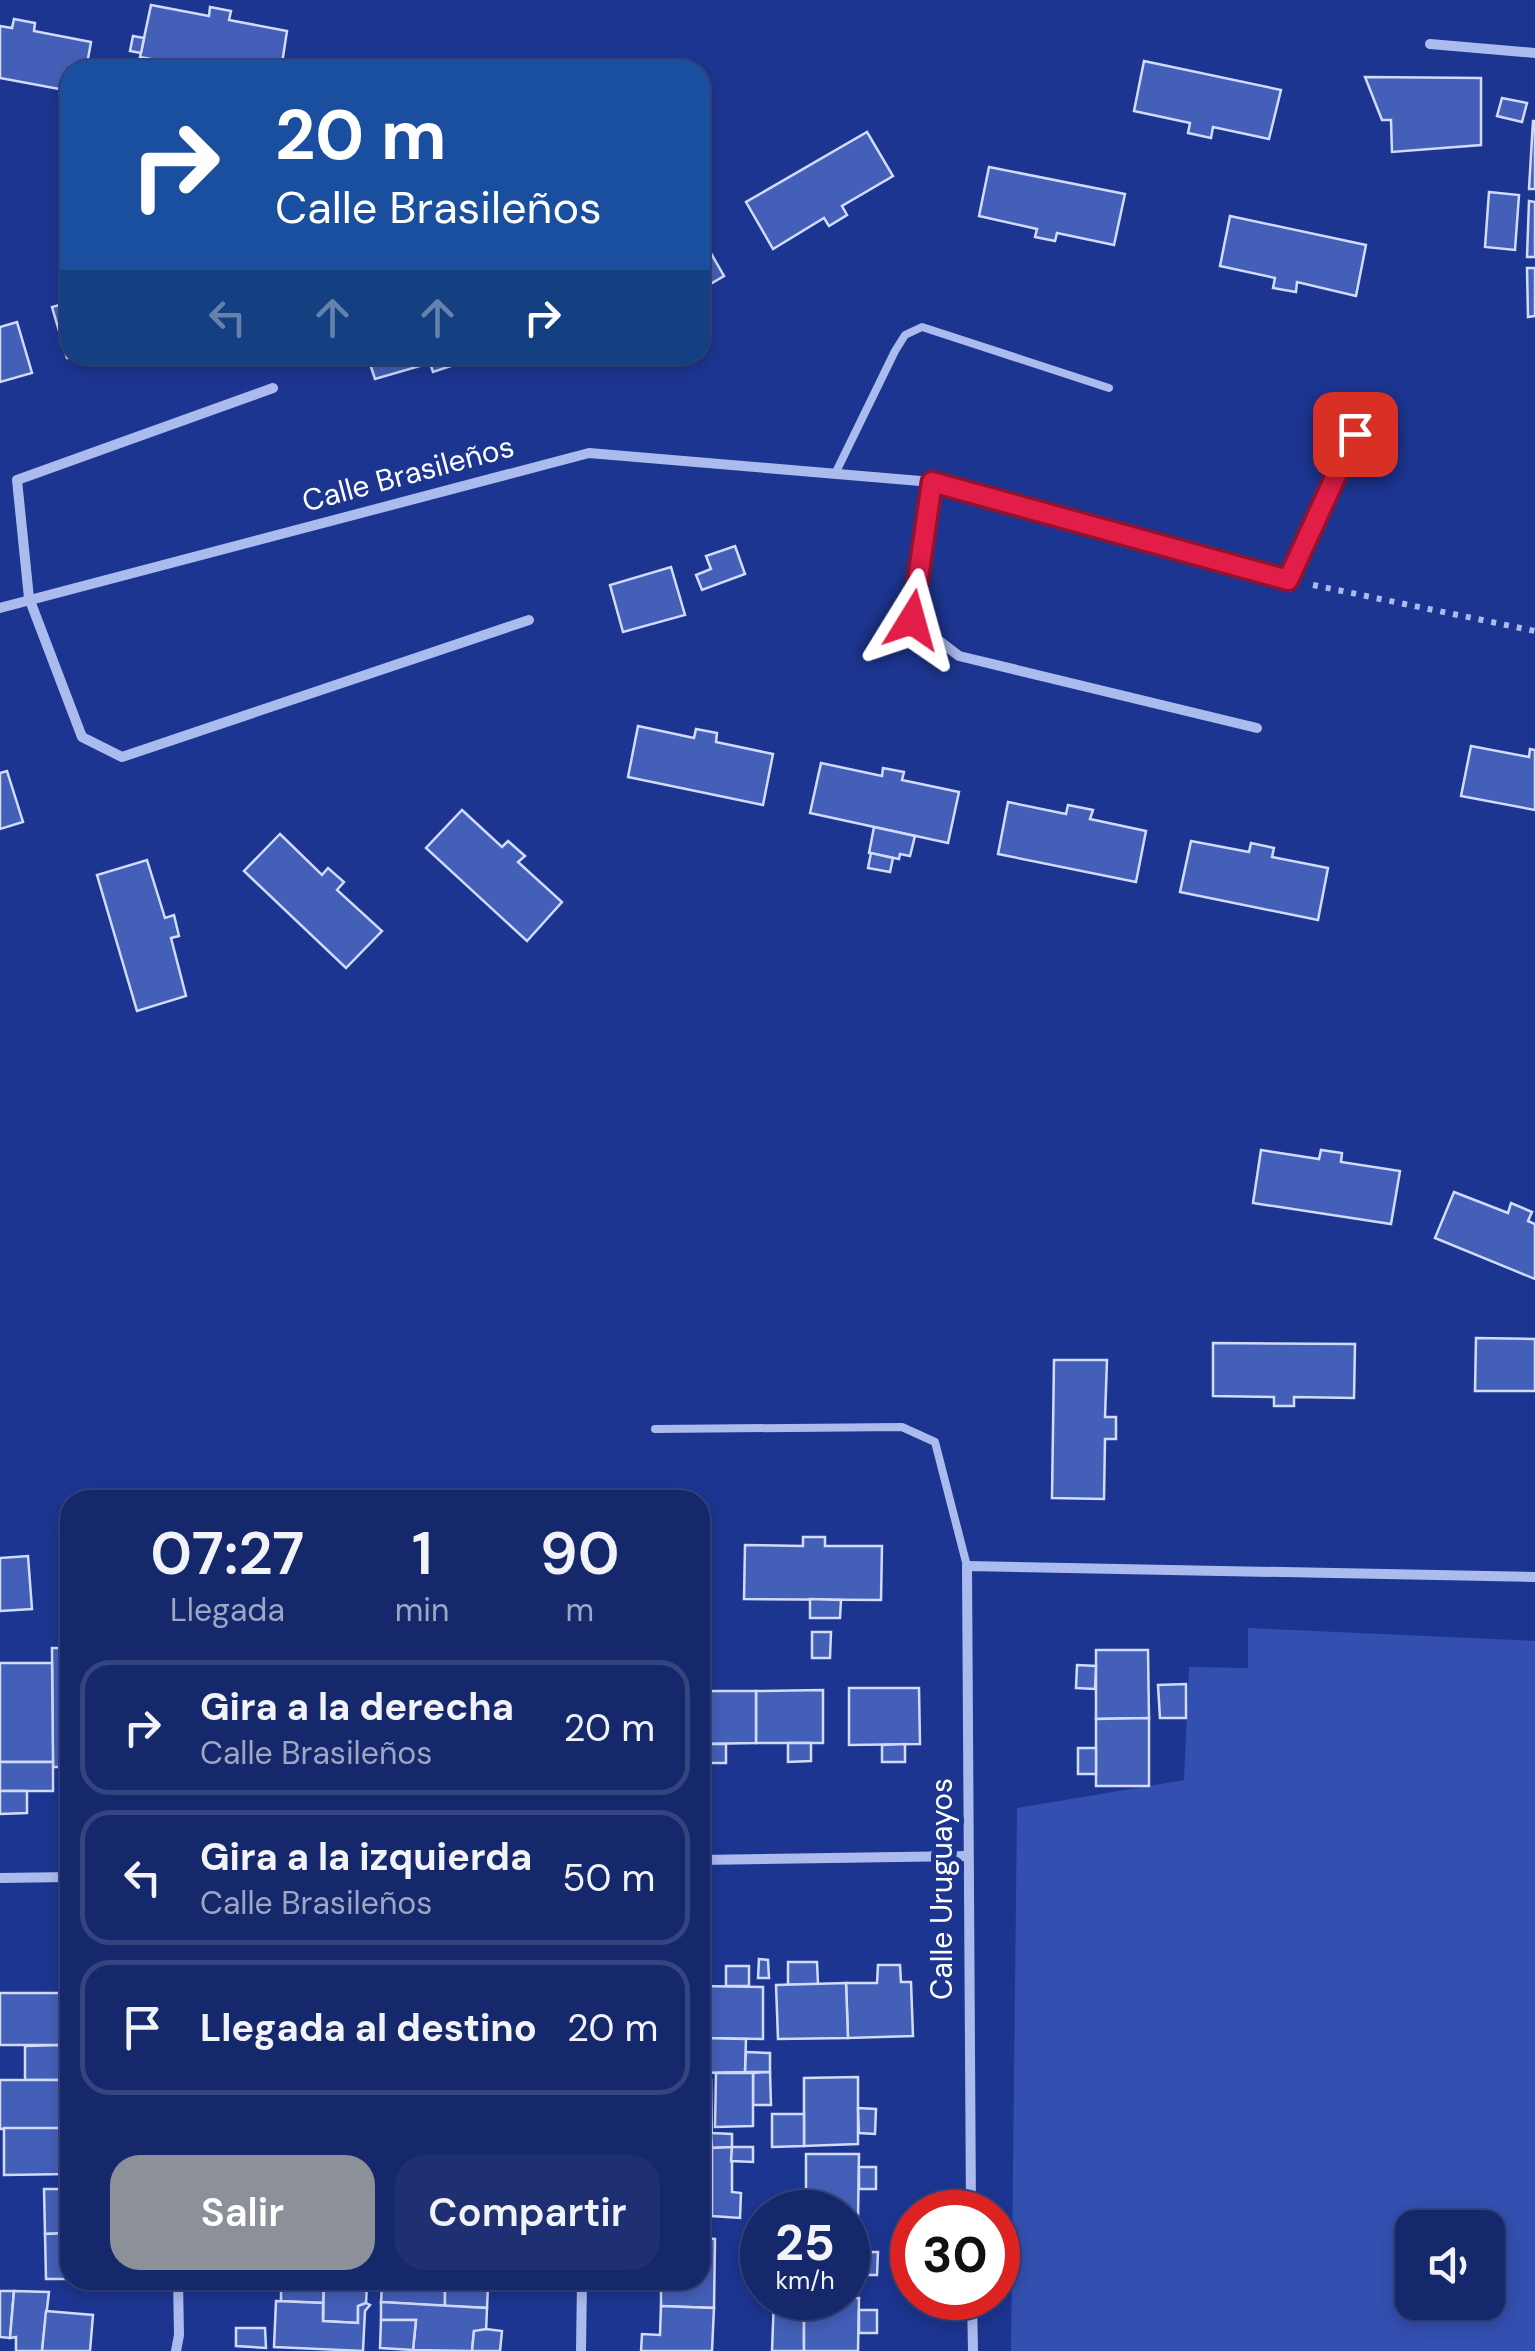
<!DOCTYPE html>
<html lang="es">
<head>
<meta charset="utf-8">
<style>
  body { margin:0; font-family:"DM Sans",sans-serif; background:#1e3072; color:#f1f3f6; height:100vh; display:flex; flex-direction:column; font-size:38px; white-space:nowrap }
  * { box-sizing:border-box; margin:0 }
  p { font-size:32px; color:#9da6c2 }
  .icon { flex:none; width:55px; height:55px; fill:none; stroke:currentColor; stroke-width:2; stroke-linecap:round; stroke-linejoin:round }
  .map { position:relative; flex:1; overflow:hidden }
  .side { position:absolute; left:60px; top:1490px; width:650px; height:800px; display:flex; flex-direction:column; background:#15286c; border-radius:30px; box-shadow:0 5px 15px #0003,0 0 0 2px #34447f }
  .side>* { flex:none }
  .banner { position:absolute; left:60px; top:60px; width:650px; height:305px; border-radius:30px; box-shadow:0 5px 15px #0003,0 0 0 2px #34447f; background:#1a4fa0; color:#fff; overflow:hidden }
  .fabs { position:absolute; left:1395px; top:2210px; display:grid; gap:20px }
  .fabs a { display:grid; place-items:center; width:110px; height:110px; border-radius:20px; background:#15286c; box-shadow:0 5px 15px #0003,0 0 0 2px #34447f; font-size:50px }
  .speed { position:absolute; left:740px; top:2190px; display:flex; gap:20px; font-size:50px; font-weight:700; text-align:center }
  .speed>* { display:grid; place-content:center; width:130px; height:130px; border-radius:50%; background:#15286c; box-shadow:0 5px 15px #0003,0 0 0 2px #34447f; line-height:1 }
  .speed small { font-size:25px; font-weight:400 }
  .speed .limit { border:15px solid #d22; background:#fff; color:#111 }
  .pin { position:absolute; display:grid; place-items:center; width:85px; height:85px; color:#fff; margin:-42px; border-radius:20px; box-shadow:0 5px 15px #0006 }
  .me { position:absolute; width:110px; margin:-55px; rotate:8deg; stroke-linejoin:round; filter:drop-shadow(0 0 8px #0008) }
  .turn { display:flex; align-items:center; gap:35px; height:210px; padding:0 50px; font-size:45px }
  .turn .icon { width:130px; height:130px; stroke-width:2.5 }
  .turn b { display:block; font-size:70px; line-height:85px }
  .lanes { display:flex; align-items:center; height:95px; padding:0 50px; background:#0003; justify-content:center; gap:50px; direction:ltr }
  .lanes .off { opacity:.35 }
  .eta { display:flex; justify-content:space-evenly; align-items:center; height:170px; text-align:center }
  .eta b { font-size:60px; font-weight:600; line-height:70px }
  .action { display:flex; gap:20px; margin-top:auto; padding:20px 50px }
  .action a { flex:1; height:115px; border-radius:30px; background:#8c9099; color:#fff; font-size:40px; font-weight:600; line-height:115px; text-align:center }
  .action a+a { background:#1e3072; color:#f1f3f6 }
  ul { padding:0; list-style:none }
  li { display:flex; align-items:center; gap:30px; height:135px; margin:0 20px 15px; padding:0 30px; border:5px solid #34447f; border-radius:30px }
  li div { flex:1 }
  li b { display:block; font-size:38px }
  li em { font-style:normal }
  .map>svg:first-child { display:block }
</style>
</head>
<body>
<div class="map">
<svg width="1535" height="2351" viewBox="0 0 1535 2351">
  <rect width="100%" height="100%" fill="#1c3590"/>
  <path fill="#334faf" fill-rule="evenodd" d="M1248,1628L1535,1641V2351H1011L1017,1808L1184,1780L1189,1667L1248,1668ZM1412,2228H1488V2302H1412Z"/>
  <g fill="#445fb8" stroke="#d2dbfa" stroke-width="2.5">
    <polygon points="151,5 209,16 210,7 231,11 229,20 287,31 281,70 211,70 140,57"/>
    <polygon points="14,19 35,23 34,31 91,42 86,70 70,70 70,91 0,78 0,26 12,28"/>
    <polygon points="133,36 144,38 141,53 130,51"/>
    <polygon points="1144,61 1281,90 1269,139 1213,127 1211,138 1188,133 1190,123 1134,111"/>
    <polygon points="1365,77 1481,78 1481,145 1392,152 1391,120 1382,120"/>
    <polygon points="1502,98 1527,103 1522,122 1497,116"/>
    <polygon points="1533,121 1535,121 1535,189 1529,189"/>
    <polygon points="867,132 893,176 842,206 847,215 829,226 824,218 773,249 746,202"/>
    <polygon points="989,167 1125,194 1114,245 1057,233 1055,241 1035,237 1037,229 979,216"/>
    <polygon points="1489,192 1519,195 1515,250 1485,247"/>
    <polygon points="1529,201 1535,202 1535,257 1527,257"/>
    <polygon points="1230,216 1366,245 1356,296 1297,282 1296,292 1273,288 1275,278 1220,266"/>
    <polygon points="700,234 724,276 700,290"/>
    <polygon points="1527,268 1535,268 1535,316 1528,317"/>
    <polygon points="70,302 70,355 78,355 67,358 52,307"/>
    <polygon points="17,322 32,373 0,382 0,327"/>
    <polygon points="367,355 458,355 451,357 454,365 433,372 430,363 375,379"/>
    <polygon points="735,546 745,574 702,590 696,575 711,569 706,556"/>
    <polygon points="671,567 685,615 623,632 610,585"/>
    <polygon points="638,726 694,738 696,729 717,733 716,742 773,754 763,805 628,777"/>
    <polygon points="1471,746 1529,757 1530,749 1535,750 1535,810 1461,796"/>
    <polygon points="821,763 882,776 883,768 904,772 902,780 959,792 948,843 810,813"/>
    <polygon points="7,771 23,822 0,829 0,773"/>
    <polygon points="1008,802 1066,814 1068,805 1093,810 1090,819 1146,831 1136,882 998,854"/>
    <polygon points="462,810 502,847 508,841 525,856 518,862 562,902 527,941 426,848"/>
    <polygon points="874,827 915,836 910,856 900,854 899,859 869,853"/>
    <polygon points="280,834 322,875 328,868 344,882 337,890 382,931 346,968 244,871"/>
    <polygon points="1191,841 1249,852 1251,843 1274,848 1272,857 1328,868 1318,920 1180,892"/>
    <polygon points="871,853 893,858 890,872 868,868"/>
    <polygon points="147,860 165,918 174,915 179,936 171,938 186,996 137,1011 97,875"/>
    <polygon points="1261,1150 1319,1159 1321,1150 1342,1153 1341,1162 1400,1171 1391,1224 1253,1203"/>
    <polygon points="1454,1192 1508,1213 1511,1203 1532,1212 1528,1221 1535,1224 1535,1279 1435,1238"/>
    <polygon points="1476,1338 1535,1339 1535,1391 1475,1391"/>
    <polygon points="1213,1343 1355,1344 1354,1398 1294,1397 1294,1406 1274,1406 1274,1397 1213,1396"/>
    <polygon points="1054,1360 1107,1360 1105,1417 1116,1417 1116,1439 1105,1439 1104,1499 1052,1498"/>
    <polygon points="803,1537 825,1537 825,1546 882,1546 881,1600 744,1599 745,1545 803,1546"/>
    <polygon points="28,1556 32,1609 0,1611 0,1558"/>
    <polygon points="810,1599 841,1600 840,1618 810,1618"/>
    <polygon points="812,1632 831,1632 830,1658 812,1658"/>
    <polygon points="52,1648 70,1648 70,1767 53,1767"/>
    <polygon points="1096,1650 1148,1650 1149,1718 1096,1719"/>
    <polygon points="0,1663 52,1663 53,1762 0,1762"/>
    <polygon points="1077,1665 1096,1666 1095,1689 1076,1688"/>
    <polygon points="1186,1684 1186,1718 1160,1718 1158,1685"/>
    <polygon points="849,1688 919,1688 920,1744 849,1745"/>
    <polygon points="823,1690 823,1743 756,1743 756,1691"/>
    <polygon points="700,1691 756,1691 756,1743 700,1744"/>
    <polygon points="1149,1718 1149,1786 1096,1786 1096,1719"/>
    <polygon points="788,1743 811,1743 811,1761 788,1762"/>
    <polygon points="702,1744 726,1744 726,1763 701,1763"/>
    <polygon points="905,1744 905,1762 882,1762 882,1745"/>
    <rect x="1078" y="1748" width="18" height="26"/>
    <rect x="0" y="1762" width="53" height="29"/>
    <polygon points="0,1791 27,1791 27,1813 0,1814"/>
    <polygon points="759,1959 768,1960 769,1978 758,1978"/>
    <polygon points="788,1962 817,1962 818,1984 788,1985"/>
    <polygon points="878,1965 900,1965 901,1982 911,1982 913,2036 848,2038 846,1983 877,1983"/>
    <rect x="726" y="1966" width="23" height="20"/>
    <polygon points="846,1983 848,2038 778,2039 776,1985"/>
    <polygon points="700,1986 763,1987 763,2039 700,2038"/>
    <polygon points="0,1993 62,1993 63,2045 0,2045"/>
    <polygon points="62,1993 70,1993 70,2046 63,2045"/>
    <polygon points="700,2038 746,2039 745,2072 700,2073"/>
    <polygon points="63,2045 70,2046 70,2080 25,2080 25,2046"/>
    <polygon points="746,2052 770,2053 770,2072 745,2072"/>
    <polygon points="770,2072 771,2105 753,2105 753,2073"/>
    <polygon points="716,2073 753,2073 753,2126 715,2127"/>
    <polygon points="858,2077 858,2144 804,2146 804,2078"/>
    <polygon points="0,2080 70,2080 70,2128 0,2129"/>
    <polygon points="700,2080 711,2080 712,2148 700,2147"/>
    <polygon points="858,2108 876,2109 875,2134 859,2133"/>
    <polygon points="772,2114 804,2114 804,2146 772,2147"/>
    <polygon points="4,2128 70,2128 70,2174 4,2175"/>
    <polygon points="711,2133 732,2134 732,2147 712,2148"/>
    <polygon points="700,2147 712,2148 712,2216 700,2216"/>
    <polygon points="732,2147 732,2192 741,2193 740,2218 712,2216 712,2148"/>
    <polygon points="732,2147 753,2147 753,2162 731,2161"/>
    <polygon points="806,2154 859,2154 858,2220 848,2220 848,2212 806,2212"/>
    <rect x="859" y="2167" width="17" height="22"/>
    <polygon points="44,2189 70,2189 70,2233 45,2234"/>
    <rect x="848" y="2220" width="10" height="68"/>
    <polygon points="70,2233 70,2279 46,2279 45,2234"/>
    <polygon points="700,2238 715,2239 714,2308 661,2306 661,2280 700,2280"/>
    <polygon points="859,2252 878,2252 877,2275 858,2275"/>
    <polygon points="324,2285 323,2303 281,2301 281,2286"/>
    <polygon points="324,2285 367,2285 366,2303 358,2306 358,2323 323,2321"/>
    <polygon points="382,2285 445,2286 445,2306 381,2302"/>
    <polygon points="445,2286 488,2286 487,2308 445,2306"/>
    <polygon points="0,2291 14,2291 10,2338 0,2337"/>
    <polygon points="14,2291 49,2292 42,2351 16,2351 16,2337 10,2338"/>
    <polygon points="774,2298 804,2298 804,2351 772,2351"/>
    <polygon points="804,2298 859,2298 858,2351 804,2351"/>
    <polygon points="276,2301 323,2303 323,2321 358,2323 358,2306 366,2303 370,2305 365,2311 363,2351 274,2347"/>
    <polygon points="381,2302 487,2308 486,2332 474,2331 472,2351 413,2350 416,2320 381,2320"/>
    <polygon points="661,2306 714,2308 712,2351 641,2351 642,2334 660,2335"/>
    <rect x="859" y="2310" width="18" height="23"/>
    <polygon points="46,2311 93,2315 90,2351 42,2351"/>
    <polygon points="381,2320 416,2320 413,2350 380,2348"/>
    <polygon points="236,2328 265,2328 266,2348 236,2346"/>
    <polygon points="486,2329 502,2331 500,2351 472,2351 474,2331"/>
  </g>
  <g fill="none" stroke-linecap="round" stroke-linejoin="round">
    <polyline stroke="#acbbee" stroke-width="6" stroke-dasharray="5 8" stroke-linecap="butt" points="1313,585 1535,631"/>
    <g stroke="#acbbee" stroke-width="8">
      <polyline points="835,474 895,351 905,335 922,327 1109,388"/>
      <polyline points="1287,579 1355,434"/>
      <polyline points="655,1429 902,1427 935,1442 967,1566"/>
    </g>
    <g stroke="#acbbee" stroke-width="10">
      <polyline points="1430,44 1535,53"/>
      <polyline points="273,388 17,480 29,598 82,737 122,757 529,620"/>
      <polyline points="932,482 912,620 959,656 1257,728"/>
      <polyline points="0,608 589,453 932,482 1287,579"/>
      <polyline points="700,1860 966,1856"/>
      <polyline points="0,1878 70,1877"/>
      <polyline points="971,2212 967,1566 1535,1577"/>
      <polyline points="972,2298 973,2351"/>
      <polyline points="176,2351 179,2335 178,2280"/>
      <polyline points="581,2351 582,2280"/>
    </g>
  </g>
  <g fill="none" stroke-linecap="round" stroke-linejoin="round">
    <defs>
      <polyline id="route" points="912,620 932,482 1288,580 1355,434"/>
    </defs>
    <use href="#route" stroke="#92132f" stroke-width="25"/>
    <use href="#route" stroke="#e11d48" stroke-width="18"/>
  </g>
  <g text-anchor="middle" stroke-width="10" stroke-linejoin="round" paint-order="stroke">
    <g font-size="30" fill="#fff" stroke="#1c3590">
      <text transform="translate(408 474) rotate(-15)" y="10">Calle Brasileños</text>
      <text transform="translate(942 1889) rotate(-90)" y="10">Calle Uruguayos</text>
    </g>
  </g>
</svg>
<div class="fabs">
<a><svg class="icon" aria-label="sound" viewBox="0 0 24 24"><path d="M4 9h4l5-4v14l-5-4H4zM17 9q2 3 0 6"/></svg></a>
</div>
<div class="speed"><div>25<small>km/h</small></div><div class="limit">30</div></div>
<div class="pin" style="left:1355px;top:434px;background:#d93025"><svg class="icon" aria-label="arrive" viewBox="0 0 24 24"><path d="M6 21V4h12l-3 4 3 4H6"/></svg></div>
<svg class="me" style="left:912px;top:620px" viewBox="-20 -20 40 40"><path d="M0-17L14 15 0 8-14 15z" fill="#e11d48" stroke="#fff" stroke-width="4"/></svg>
<div class="banner">
<div class="turn"><svg class="icon" aria-label="right" viewBox="0 0 24 24"><path d="M7 20v-9h11M14 6l5 5-5 5"/></svg><div><b>20 m</b>Calle Brasileños</div></div>
<div class="lanes"><svg class="icon off" aria-label="left" viewBox="0 0 24 24"><path d="M17 20v-9H6M10 6l-5 5 5 5"/></svg><svg class="icon off" aria-label="ahead" viewBox="0 0 24 24"><path d="M12 20V5M6 11l6-6 6 6"/></svg><svg class="icon off" aria-label="ahead" viewBox="0 0 24 24"><path d="M12 20V5M6 11l6-6 6 6"/></svg><svg class="icon" aria-label="right" viewBox="0 0 24 24"><path d="M7 20v-9h11M14 6l5 5-5 5"/></svg></div>
</div>
<section class="side">
<div class="eta">
<div><b>07:27</b><p>Llegada</p></div>
<div><b>1</b><p>min</p></div>
<div><b>90</b><p>m</p></div>
</div>
<ul>
<li><svg class="icon" aria-label="right" viewBox="0 0 24 24"><path d="M7 20v-9h11M14 6l5 5-5 5"/></svg><div><b>Gira a la derecha</b><p>Calle Brasileños</p></div><em>20 m</em></li>
<li><svg class="icon" aria-label="left" viewBox="0 0 24 24"><path d="M17 20v-9H6M10 6l-5 5 5 5"/></svg><div><b>Gira a la izquierda</b><p>Calle Brasileños</p></div><em>50 m</em></li>
<li><svg class="icon" aria-label="arrive" viewBox="0 0 24 24"><path d="M6 21V4h12l-3 4 3 4H6"/></svg><div><b>Llegada al destino</b></div><em>20 m</em></li>
</ul>
<div class="action"><a>Salir</a><a>Compartir</a></div>
</section>
</div>
</body>
</html>
